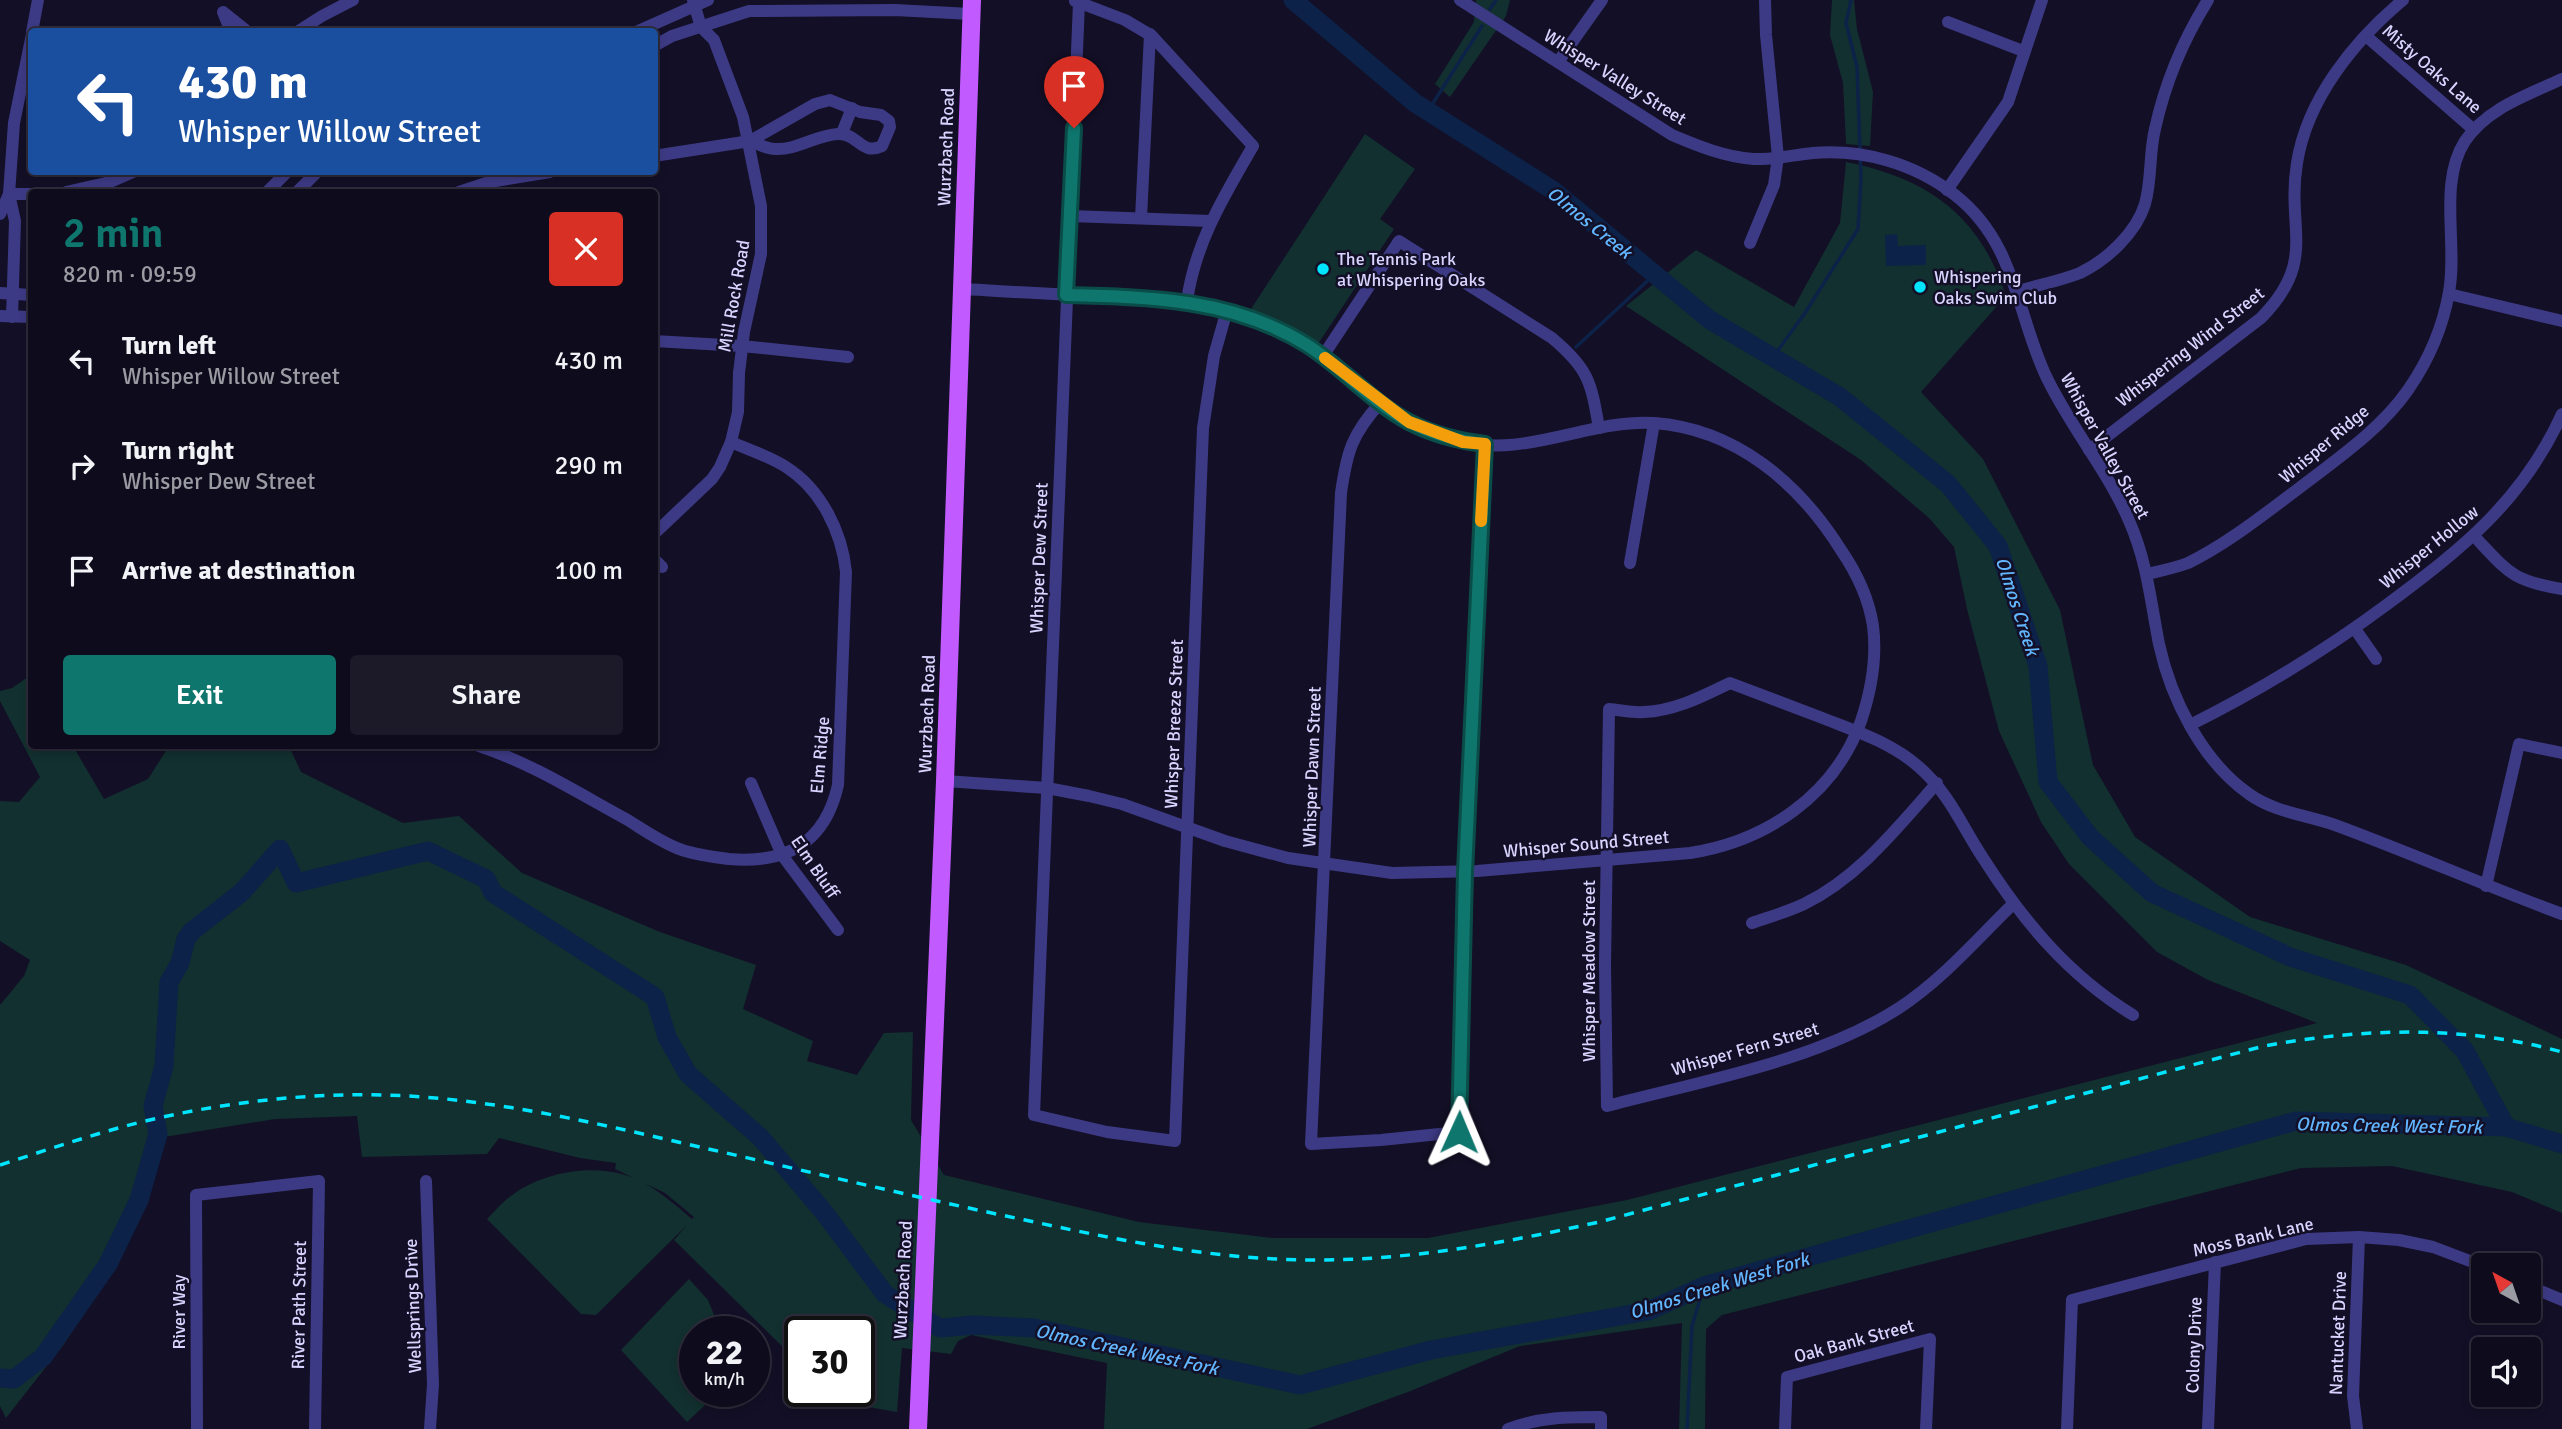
<!DOCTYPE html>
<html lang="en">
<head>
<meta charset="utf-8">
<style>
  body { margin:0; font-family:Signika,sans-serif; background:#1c1929; color:#f1f3f6; height:100vh; display:flex; flex-direction:column; font-size:26px; white-space:nowrap }
  * { box-sizing:border-box; margin:0 }
  p { font-size:23px; color:#9b9ba3 }
  .icon { flex:none; width:38px; height:38px; fill:none; stroke:currentColor; stroke-width:2; stroke-linecap:round; stroke-linejoin:round }
  .map { position:relative; flex:1; overflow:hidden }
  .panel { position:absolute; left:28px; top:189px; width:630px; height:560px; display:flex; flex-direction:column; background:#0e0b1c; border-radius:7px; box-shadow:0 4px 10px #0003,0 0 0 2px #2e2b3b }
  .panel>* { flex:none }
  .banner { position:absolute; left:28px; top:28px; width:630px; height:147px; border-radius:7px; box-shadow:0 4px 10px #0003,0 0 0 2px #2e2b3b; background:#1a4fa0; color:#fff; overflow:hidden }
  .needle { width:46px; rotate:320deg }
  .fabs { position:absolute; left:2471px; top:1253px; display:grid; gap:14px }
  .fabs a { display:grid; place-items:center; width:70px; height:70px; border-radius:7px; background:#0e0b1c; box-shadow:0 4px 10px #0003,0 0 0 2px #2e2b3b; font-size:35px }
  .speed { position:absolute; left:679px; top:1316px; display:flex; gap:14px; font-size:35px; font-weight:700; text-align:center }
  .speed>* { display:grid; place-content:center; width:91px; height:91px; border-radius:50%; background:#0e0b1c; box-shadow:0 4px 10px #0003,0 0 0 2px #2e2b3b; line-height:1 }
  .speed small { font-size:18px; font-weight:400 }
  .speed .limit { border:4px solid #111; border-radius:10px; background:#fff; color:#111 }
  .pin { position:absolute; display:grid; place-items:center; width:60px; height:60px; color:#fff; margin:-72px -30px; border-radius:50% 50% 50% 0; rotate:-45deg; box-shadow:0 0 7px #0007 }
  .pin .icon { rotate:45deg }
  .me { position:absolute; width:77px; margin:-38px; rotate:1deg; stroke-linejoin:round; filter:drop-shadow(0 0 5px #0008) }
  .turn { display:flex; align-items:center; gap:24px; height:147px; padding:0 35px; font-size:32px }
  .turn .icon { width:91px; height:91px; stroke-width:2.5 }
  .turn b { display:block; font-size:49px; line-height:60px }
  .round { display:grid; place-items:center; flex:none; width:74px; height:74px; border-radius:7px; background:#1c1929 }
  .overview { display:flex; align-items:center; justify-content:space-between; height:119px; padding:0 35px }
  h1 { font-size:42px; font-weight:600; line-height:52px; color:#0f766e }
  .action { display:flex; gap:14px; margin-top:auto; padding:14px 35px }
  .action a { flex:1; height:80px; border-radius:7px; background:#0f766e; color:#fff; font-size:28px; font-weight:600; line-height:80px; text-align:center }
  .action a+a { background:#1c1929; color:#f1f3f6 }
  ul { padding:0; list-style:none }
  li { display:flex; align-items:center; gap:21px; height:105px; padding:0 35px }
  li div { flex:1 }
  li b { display:block; font-size:26px }
  li em { font-style:normal }
  .map>svg:first-child { display:block }
</style>
</head>
<body>
<div class="map">
<svg width="2562" height="1429" viewBox="0 0 2562 1429">
  <rect width="100%" height="100%" fill="#130f26"/>
  <g fill="#12302f">
    <polygon points="1476,0 1510,0 1506,16 1450,97 1435,84 1474,22"/>
    <polygon points="1832,0 1854,0 1857,29 1873,92 1870,146 1846,144 1843,83 1830,35"/>
    <polygon points="1365,134 1415,169 1380,219 1394,229 1318,344 1251,309"/>
    <path d="M1846,162C1927,178 1980,215 2006,296L1921,392L1983,459L2060,610L2093,765L2135,837L2250,917L2406,965L2562,1039V1213L2512,1192L2392,1166L2301,1168L1722,1315L1706,1329L1705,1429H1679L1682,1323L1520,1346L1408,1392L1307,1429H1104L1107,1363L971,1335L958,1341L951,1354L902,1348L897,1412L840,1402L828,1391H859V1332H800V1364L674,1240L687,1225L596,1315L581,1314L487,1219C495,1211 502,1202 511,1196C541,1173 588,1164 625,1175C650,1182 673,1203 692,1219L694,1217L665,1193L615,1169L616,1163L580,1158L499,1138L487,1154L362,1157L357,1116L275,1119L164,1137L154,1159L138,1215L112,1272L64,1344L6,1418L0,1406V1005L24,976L30,960L0,941V801L19,802L40,777L0,701V691L12,688L31,675L32,746H73L104,799L148,779L169,746H289L301,772L403,823L459,816L522,873L660,932L756,965L743,1009L813,1041L807,1061L857,1075L884,1033L913,1032L911,1120L944,1175L1139,1222L1273,1238H1428L1627,1200L2317,1023L2208,980L2157,952L2069,864L2041,822L1999,731L1967,609L1954,547L1929,518L1861,460L1626,306L1696,250L1794,307L1840,223Z"/>
    <polygon points="689,1279 708,1300 721,1332 695,1332 695,1391 713,1391 704,1406 687,1422 621,1350"/>
  </g>
  <polygon fill="#0c2248" points="1897,234 1898,246 1926,245 1926,265 1886,266 1885,235"/>
  <g fill="none" stroke-linecap="round" stroke-linejoin="round">
    <g stroke="#0c2248" stroke-width="3.5">
      <polyline points="1490,9 1496,0"/>
      <polyline points="1428,111 1482,26"/>
      <polyline points="1576,347 1655,274"/>
      <polyline points="1773,357 1805,313 1858,229 1861,178 1857,67 1846,23 1851,0"/>
      <polyline points="1687,1429 1692,1326 1704,1286"/>
    </g>
    <g stroke="#0c2248" stroke-width="19">
      <polyline points="1293,0 1415,103 1554,191 1710,320 1840,397 1948,484 1998,546 2038,666 2048,782 2090,837 2152,893 2290,957 2410,995 2465,1051 2506,1127"/>
      <polyline points="0,1378 14,1379 43,1357 108,1264 139,1200 158,1134 153,1106 164,1066 169,982 180,963 186,939 191,932 242,892 280,849 296,883 428,851 486,879 493,893 655,997 667,1037 688,1074 760,1137 823,1211 885,1294 940,1328 974,1325 1035,1328 1300,1385 1431,1350 1648,1311 1704,1286 2296,1121 2506,1127 2562,1144"/>
    </g>
    <g stroke="#3d3a85" stroke-width="12">
      <path d="M1460,0L1672,135C1698,146 1725,157 1753,159C1773,160 1793,155 1813,153C1863,149 1914,163 1955,195C2015,242 2016,310 2045,374C2069,426 2108,470 2130,523C2147,562 2151,603 2159,644C2171,699 2202,761 2249,794C2274,812 2306,815 2335,825C2411,853 2486,886 2562,914"/>
      <path d="M1075,1L1125,20L1152,36L1253,146C1224,196 1195,243 1187,301"/>
      <polyline points="1079,2 1034,1115 1107,1132 1175,1141 1203,428 1214,356 1227,310"/>
      <polyline points="1948,22 2023,51"/>
      <polyline points="32,32 38,0"/>
      <polyline points="231,32 223,12 248,32"/>
      <polyline points="297,32 322,16 353,0"/>
      <polyline points="636,32 708,0"/>
      <polyline points="32,34 14,123 9,194 32,194"/>
      <polyline points="2366,36 2474,130"/>
      <polyline points="654,46 672,36 749,11 895,10 971,14"/>
      <polyline points="1558,62 1602,0"/>
      <polyline points="842,133 852,108"/>
      <path d="M654,156L750,141L815,104L830,100L860,112L881,115L889,121L890,127L882,146C861,156 858,133 838,134C816,135 798,150 775,149C767,149 757,144 750,141"/>
      <polyline points="1947,190 2008,102 2042,0"/>
      <polyline points="66,192 110,182 133,172"/>
      <polyline points="267,192 287,172"/>
      <polyline points="297,192 317,172"/>
      <polyline points="459,192 489,182 550,172"/>
      <polyline points="9,194 15,221 12,317"/>
      <polyline points="0,214 9,194"/>
      <polyline points="1070,216 1211,221"/>
      <polyline points="1141,218 1150,34"/>
      <polyline points="1750,243 1774,185 1778,157 1766,35 1765,0"/>
      <path d="M2018,291C2038,285 2060,281 2080,273C2107,260 2136,233 2145,204C2152,179 2149,153 2155,129C2165,83 2183,40 2208,0"/>
      <polyline points="0,293 32,295"/>
      <polyline points="2449,294 2562,321"/>
      <polyline points="0,316 32,317"/>
      <polyline points="654,341 742,346 848,357"/>
      <path d="M1323,356L1399,241L1552,338C1589,369 1591,382 1599,428"/>
      <path d="M1381,402C1352,434 1347,451 1341,493L1311,1144L1381,1140L1459,1132L1465,872L1485,444"/>
      <path d="M2089,450L2261,318C2318,260 2286,230 2297,163C2307,99 2354,41 2403,0"/>
      <polyline points="654,534 712,479 720,467 731,442 738,412 739,373 744,332 761,254 761,206 743,117 714,40 701,27 693,0"/>
      <path d="M2474,536C2508,572 2512,581 2562,589"/>
      <polyline points="654,559 662,567"/>
      <polyline points="1630,563 1654,423"/>
      <path d="M2147,574C2160,571 2175,568 2188,563C2227,544 2263,515 2298,489C2337,459 2380,430 2408,390C2428,361 2443,327 2449,292C2458,245 2438,183 2465,141C2487,108 2528,95 2562,79"/>
      <polyline points="2355,629 2376,659"/>
      <path d="M2190,725C2260,690 2326,650 2389,603C2463,548 2523,500 2562,414"/>
      <path d="M479,746C531,763 578,793 626,819C644,830 662,843 682,850C697,855 713,857 729,859C786,864 825,843 838,785L846,572C842,532 821,489 786,467C769,456 749,450 731,442"/>
      <path d="M945,781L1047,788L1089,796L1122,804L1225,841L1288,858L1392,873L1477,871L1690,853C1766,841 1834,796 1861,721C1871,691 1877,657 1873,626C1869,599 1856,572 1841,550C1799,483 1736,429 1654,423C1588,419 1523,460 1457,440C1439,435 1421,429 1406,420C1384,406 1366,388 1346,372C1325,355 1300,341 1276,329C1214,298 1148,298 1081,295C1041,294 1002,291 963,289"/>
      <polyline points="751,783 782,855 838,930"/>
      <polyline points="2486,886 2519,744 2562,753"/>
      <path d="M2013,904C1976,940 1943,979 1899,1008C1817,1061 1701,1081 1607,1106L1605,965L1609,709C1621,710 1632,713 1644,712C1675,711 1703,696 1730,683C1761,695 1793,707 1825,719C1858,732 1892,743 1919,767C1949,793 1962,826 1983,858C2023,921 2069,976 2133,1015"/>
      <path d="M1752,923C1769,917 1787,912 1804,904C1859,877 1897,828 1937,783"/>
      <polyline points="426,1181 433,1384 430,1429"/>
      <polyline points="2529,1286 2562,1300"/>
      <polyline points="197,1429 196,1195 319,1181 315,1429"/>
      <path d="M1508,1429C1540,1417 1568,1417 1601,1417V1429"/>
      <polyline points="1785,1429 1787,1377 1930,1339 1926,1429"/>
      <polyline points="2067,1429 2072,1300 2306,1239 2359,1237 2399,1240 2433,1247 2483,1266"/>
      <polyline points="2208,1429 2215,1262"/>
      <polyline points="2357,1429 2353,1396 2359,1237"/>
    </g>
    <polyline stroke="#c25bff" stroke-width="18" points="918,1429 945,781 972,0"/>
    <path stroke="#00e5ff" stroke-width="3.5" stroke-dasharray="10 9" stroke-linecap="butt" d="M0,1165C47,1150 93,1134 141,1122C220,1103 302,1093 384,1095C499,1098 611,1127 722,1152C823,1175 924,1199 1025,1220C1118,1240 1212,1259 1308,1260C1407,1261 1504,1243 1599,1222L2264,1046C2363,1028 2464,1025 2562,1052"/>
  </g>
  <g fill="none" stroke-linecap="round" stroke-linejoin="round">
    <defs>
      <path id="route" d="M1074,128L1066,295C1151,297 1234,299 1307,345C1343,368 1372,402 1409,422C1432,434 1459,441 1485,444L1465,872L1459,1132"/>
    </defs>
    <use href="#route" stroke="#0a4d48" stroke-width="18"/>
    <use href="#route" stroke="#0f766e" stroke-width="12"/>
    <polyline stroke="#f59e0b" stroke-width="12" points="1325,358 1409,422 1463,442 1485,444 1481,521"/>
  </g>
  <g fill="#00e5ff" stroke="#130f26" stroke-width="2.5">
    <circle cx="1323" cy="269" r="7"/>
    <circle cx="1920" cy="287" r="7"/>
  </g>
  <g text-anchor="middle" stroke-width="5" stroke-linejoin="round" paint-order="stroke">
    <g font-size="18" fill="#d9d4ff" stroke="#130f26">
      <text transform="translate(2432 69) rotate(41)" y="6">Misty Oaks Lane</text>
      <text transform="translate(1615 77) rotate(32)" y="6">Whisper Valley Street</text>
      <text transform="translate(946 147) rotate(-88)" y="6">Wurzbach Road</text>
      <text transform="translate(734 296) rotate(-80)" y="6">Mill Rock Road</text>
      <text transform="translate(2190 347) rotate(-38)" y="6">Whispering Wind Street</text>
      <text transform="translate(2324 444) rotate(-40)" y="6">Whisper Ridge</text>
      <text transform="translate(2105 446) rotate(61)" y="6">Whisper Valley Street</text>
      <text transform="translate(2429 547) rotate(-39)" y="6">Whisper Hollow</text>
      <text transform="translate(1039 558) rotate(-88)" y="6">Whisper Dew Street</text>
      <text transform="translate(927 714) rotate(-88)" y="6">Wurzbach Road</text>
      <text transform="translate(1174 724) rotate(-88)" y="6">Whisper Breeze Street</text>
      <text transform="translate(820 755) rotate(-85)" y="6">Elm Ridge</text>
      <text transform="translate(1312 767) rotate(-88)" y="6">Whisper Dawn Street</text>
      <text transform="translate(1586 844) rotate(-5)" y="6">Whisper Sound Street</text>
      <text transform="translate(815 867) rotate(56)" y="6">Elm Bluff</text>
      <text transform="translate(1589 971) rotate(-90)" y="6">Whisper Meadow Street</text>
      <text transform="translate(1745 1049) rotate(-16)" y="6">Whisper Fern Street</text>
      <text transform="translate(2253 1237) rotate(-13)" y="6">Moss Bank Lane</text>
      <text transform="translate(903 1280) rotate(-87)" y="6">Wurzbach Road</text>
      <text transform="translate(299 1305) rotate(-89)" y="6">River Path Street</text>
      <text transform="translate(413 1306) rotate(-92)" y="6">Wellsprings Drive</text>
      <text transform="translate(179 1312) rotate(-90)" y="6">River Way</text>
      <text transform="translate(2338 1333) rotate(-88)" y="6">Nantucket Drive</text>
      <text transform="translate(1854 1341) rotate(-15)" y="6">Oak Bank Street</text>
      <text transform="translate(2194 1345) rotate(-88)" y="6">Colony Drive</text>
    </g>
    <g font-size="18" fill="#d9d4ff" stroke="#130f26" text-anchor="start">
      <text x="1337" y="265">The Tennis Park<tspan x="1337" dy="21">at Whispering Oaks</tspan></text>
      <text x="1934" y="283">Whispering<tspan x="1934" dy="21">Oaks Swim Club</tspan></text>
    </g>
    <g font-size="19" font-style="italic" fill="#62b6ff" stroke="#130f26">
      <text transform="translate(1590 222) rotate(39)" y="7">Olmos Creek</text>
      <text transform="translate(2018 606) rotate(72)" y="7">Olmos Creek</text>
      <text transform="translate(2389 1125) rotate(1)" y="7">Olmos Creek West Fork</text>
      <text transform="translate(1719 1285) rotate(-17)" y="7">Olmos Creek West Fork</text>
      <text transform="translate(1127 1349) rotate(12)" y="7">Olmos Creek West Fork</text>
    </g>
  </g>
</svg>
<div class="fabs">
<a><svg class="needle" viewBox="-14 -14 28 28"><path d="M0-13l5 13h-10z" fill="#e53935"/><path d="M0 13l5-13h-10z" fill="#9b9ba3"/></svg></a>
<a><svg class="icon" aria-label="sound" viewBox="0 0 24 24"><path d="M4 9h4l5-4v14l-5-4H4zM17 9q2 3 0 6"/></svg></a>
</div>
<div class="speed"><div>22<small>km/h</small></div><div class="limit">30</div></div>
<div class="pin" style="left:1074px;top:128px;background:#d93025"><svg class="icon" aria-label="arrive" viewBox="0 0 24 24"><path d="M6 21V4h12l-3 4 3 4H6"/></svg></div>
<svg class="me" style="left:1459px;top:1132px" viewBox="-20 -20 40 40"><path d="M0-17L14 15 0 8-14 15z" fill="#0f766e" stroke="#fff" stroke-width="4"/></svg>
<div class="banner">
<div class="turn"><svg class="icon" aria-label="left" viewBox="0 0 24 24"><path d="M17 20v-9H6M10 6l-5 5 5 5"/></svg><div><b>430 m</b>Whisper Willow Street</div></div>
</div>
<section class="panel">
<div class="overview"><div><h1>2 min</h1><p>820 m · 09:59</p></div><a class="round" style="background:#d93025;color:#fff"><svg class="icon" aria-label="close" viewBox="0 0 24 24"><path d="M6 6l12 12M18 6L6 18"/></svg></a></div>
<ul>
<li><svg class="icon" aria-label="left" viewBox="0 0 24 24"><path d="M17 20v-9H6M10 6l-5 5 5 5"/></svg><div><b>Turn left</b><p>Whisper Willow Street</p></div><em>430 m</em></li>
<li><svg class="icon" aria-label="right" viewBox="0 0 24 24"><path d="M7 20v-9h11M14 6l5 5-5 5"/></svg><div><b>Turn right</b><p>Whisper Dew Street</p></div><em>290 m</em></li>
<li><svg class="icon" aria-label="arrive" viewBox="0 0 24 24"><path d="M6 21V4h12l-3 4 3 4H6"/></svg><div><b>Arrive at destination</b></div><em>100 m</em></li>
</ul>
<div class="action"><a>Exit</a><a>Share</a></div>
</section>
</div>
</body>
</html>
